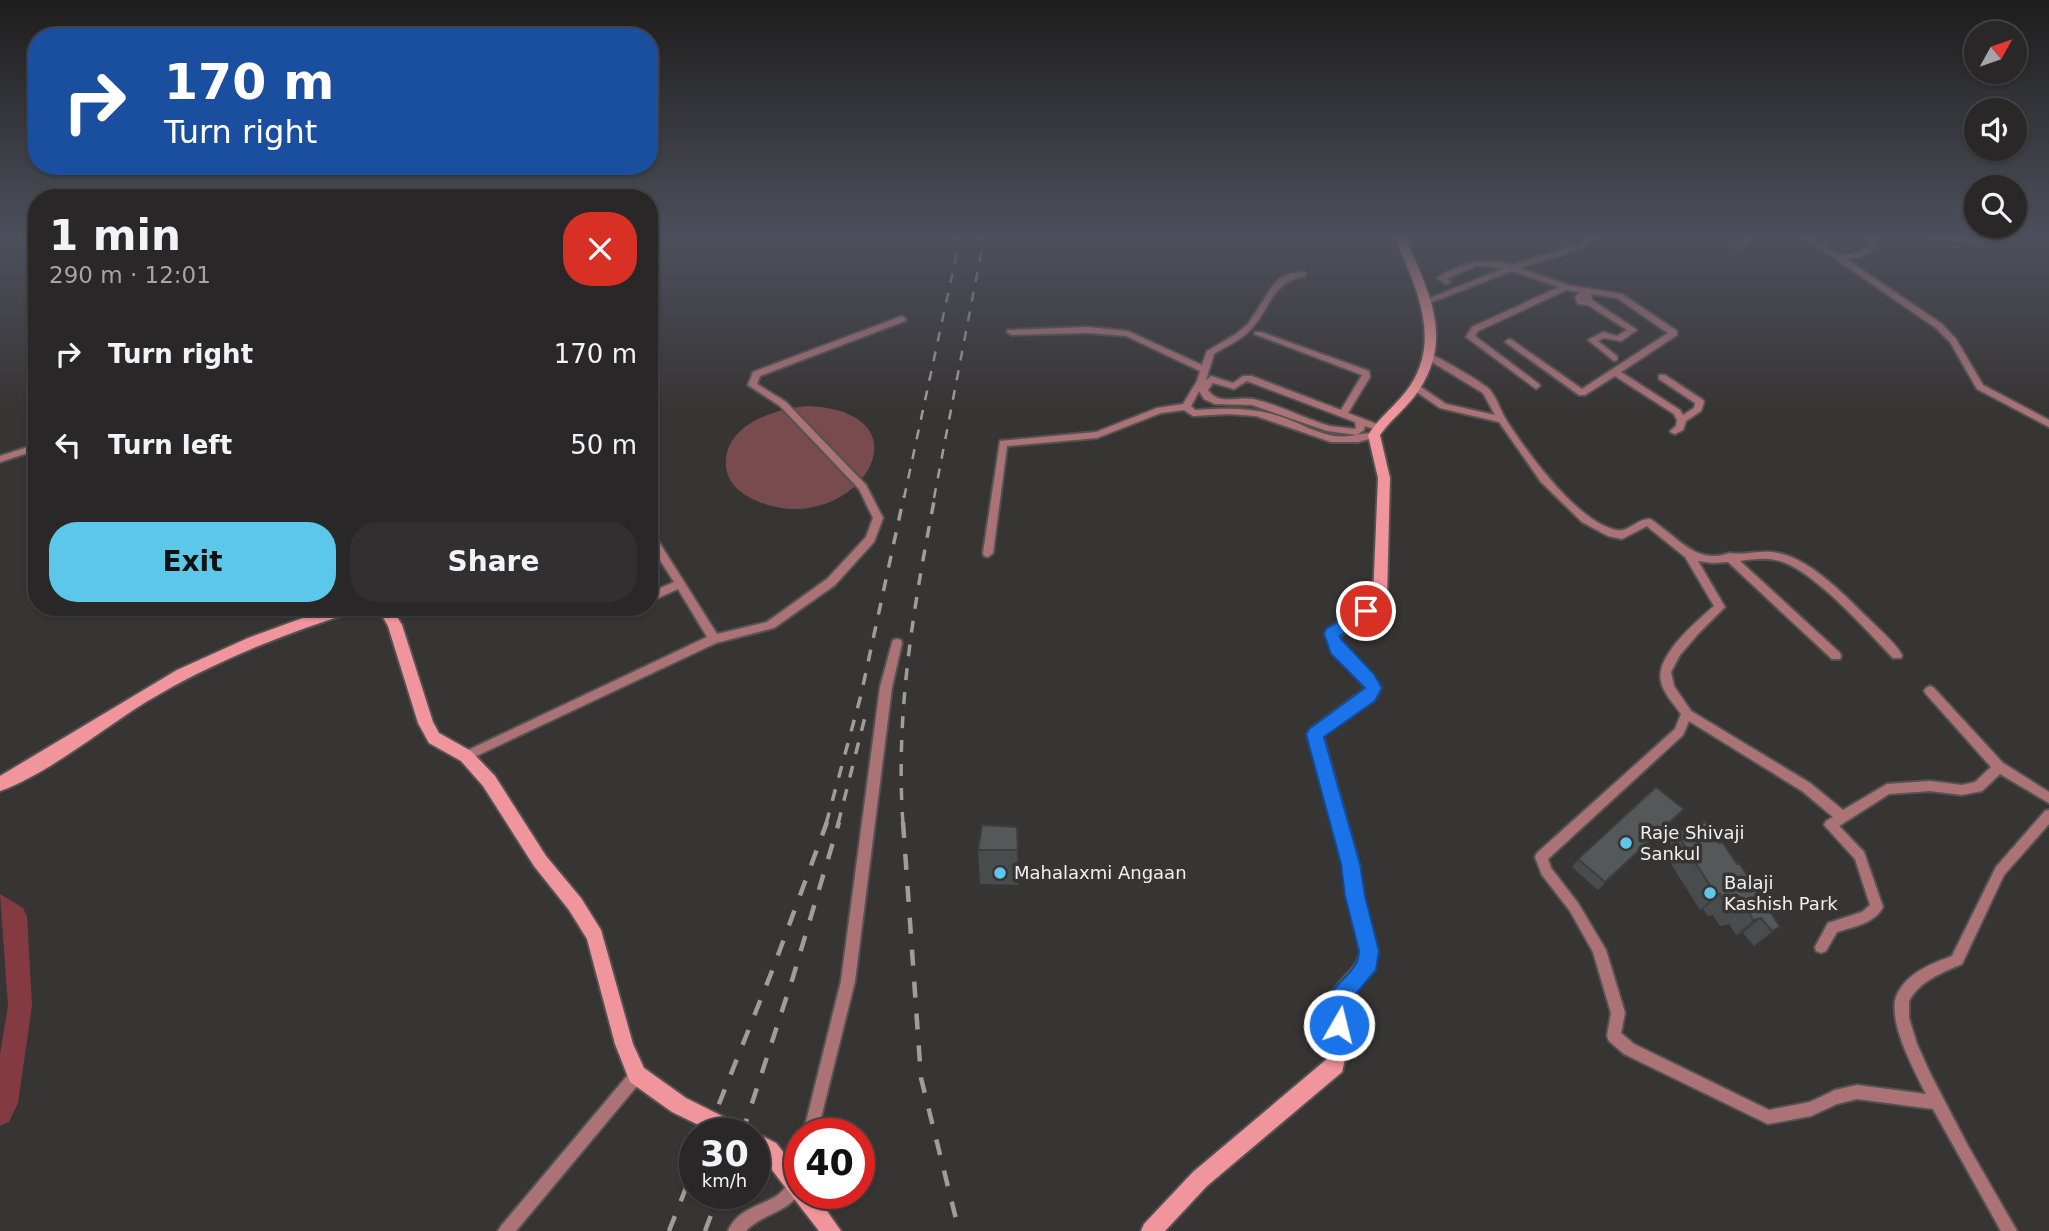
<!DOCTYPE html>
<html lang="en">
<head>
<meta charset="utf-8">
<style>
  body { margin:0; font-family:"DejaVu Sans",sans-serif; background:#312f2f; color:#f1f3f6; height:100vh; display:flex; flex-direction:column; font-size:26px; white-space:nowrap }
  * { box-sizing:border-box; margin:0 }
  p { font-size:23px; color:#a5a5a7 }
  .icon { flex:none; width:38px; height:38px; fill:none; stroke:currentColor; stroke-width:2; stroke-linecap:round; stroke-linejoin:round }
  .map { position:relative; flex:1; overflow:hidden }
  .panel { position:absolute; left:28px; top:189px; width:630px; height:427px; display:flex; flex-direction:column; background:#292727; border-radius:28px; box-shadow:0 2px 5px #0004,0 0 0 2px #454444 }
  .panel>* { flex:none }
  .banner { position:absolute; left:28px; top:28px; width:630px; height:147px; border-radius:28px; box-shadow:0 2px 5px #0004,0 0 0 2px #454444; background:#1a4fa0; color:#fff; overflow:hidden }
  .needle { width:46px; rotate:50deg }
  .fabs { position:absolute; left:1964px; top:21px; display:grid; gap:14px }
  .fabs a { display:grid; place-items:center; width:63px; height:63px; border-radius:50%; background:#292727; box-shadow:0 2px 5px #0004,0 0 0 2px #454444; font-size:35px }
  .speed { position:absolute; left:679px; top:1118px; display:flex; gap:14px; font-size:35px; font-weight:700; text-align:center }
  .speed>* { display:grid; place-content:center; width:91px; height:91px; border-radius:50%; background:#292727; box-shadow:0 2px 5px #0004,0 0 0 2px #454444; line-height:1 }
  .speed small { font-size:18px; font-weight:400 }
  .speed .limit { border:10px solid #d22; background:#fff; color:#111 }
  .pin { position:absolute; display:grid; place-items:center; width:60px; height:60px; color:#fff; margin:-30px; border:4px solid #fff; border-radius:50%; box-shadow:0 2px 7px #0007 }
  .me { position:absolute; width:77px; margin:-38px; rotate:8deg; stroke-linejoin:round; filter:drop-shadow(0 0 5px #0008) }
  .turn { display:flex; align-items:center; gap:24px; height:147px; padding:0 21px; font-size:32px }
  .turn .icon { width:91px; height:91px; stroke-width:2.5 }
  .turn b { display:block; font-size:49px; line-height:60px }
  .round { display:grid; place-items:center; flex:none; width:74px; height:74px; border-radius:28px; background:#312f2f }
  .head { display:flex; align-items:center; justify-content:space-between; height:119px; padding:0 21px }
  h1 { font-size:42px; font-weight:700; line-height:52px }
  .button { display:flex; gap:14px; margin-top:auto; padding:14px 21px }
  .button a { flex:1; height:80px; border-radius:28px; background:#5cc7e8; color:#111; font-size:28px; font-weight:700; line-height:80px; text-align:center }
  .button a+a { background:#312f2f; color:#f1f3f6 }
  ul { padding:0; list-style:none }
  li { display:flex; align-items:center; gap:21px; height:91px; padding:0 21px }
  li div { flex:1 }
  li b { display:block; font-size:26px }
  li em { font-style:normal }
  .map>svg:first-child { display:block }
</style>
</head>
<body>
<div class="map">
<svg width="2049" height="1231" viewBox="0 0 2049 1231">
  <rect width="100%" height="100%" fill="#373434"/>
  <path fill="#784b4e" d="M808,406C938,412 853,542 757,501C742,495 728,484 726,467C722,425 776,408 808,406Z"/>
  <g fill="none" stroke-linecap="round" stroke-linejoin="round">
    <polygon fill="#833a41" fill-rule="evenodd" points="0,894 23,908 27,916 32,1006 18,1103 9,1122 0,1126 0,1054 8,1006"/>
    <defs>
      <g id="street">
        <path d="M1590,238H1599L1578,250L1520,268L1568,285L1622,294L1677,331V335L1621,372L1680,410L1683,415L1694,408L1695,403L1659,379V375H1665L1703,400L1704,402L1701,411L1686,421L1683,430L1675,434L1672,433L1670,431L1676,426L1677,420L1674,414L1615,376L1585,395H1579L1505,342L1509,339L1512,340L1582,389L1668,333L1617,298L1591,294L1592,300L1637,330L1621,341L1604,338L1598,341L1617,356V360L1614,361L1588,340L1603,332L1617,336L1627,330L1588,305L1578,304L1575,298L1579,292L1567,290L1478,331L1475,336L1539,384L1540,386L1536,389L1466,337L1472,327L1559,287L1512,271L1430,303H1427L1423,301L1504,268L1478,265L1447,279L1450,282L1446,284L1437,278C1459,263 1486,257 1512,265L1572,246Z"/>
        <polygon points="1745,238 1753,238 1741,249 1735,249 1735,245"/>
        <path d="M1805,238H1814L1840,256C1854,253 1867,253 1871,238H1879C1875,254 1861,257 1846,259L1942,324L1956,339L1983,385L2049,420V427L1977,389L1950,342L1936,328Z"/>
        <polygon points="1928,238 1984,238 1991,240 1987,242 1932,240"/>
        <path d="M1302,272H1305V276C1270,283 1272,307 1251,329C1241,341 1226,346 1214,354L1206,380L1211,376L1233,383L1243,376H1252L1341,410L1362,375L1254,334L1255,332H1261L1369,371L1370,377L1348,413L1382,426L1384,428L1382,430L1379,431L1365,426L1364,430L1357,435L1327,431L1252,405L1215,404L1204,399L1199,391L1191,406L1195,410C1226,408 1253,407 1282,417C1299,423 1316,433 1334,436C1350,438 1363,432 1377,433L1379,435L1377,437L1358,442H1331L1256,416L1229,414L1193,416L1184,410L1161,413L1097,438L1007,446L993,553L988,557L984,556L983,553L1000,441L1096,432L1157,408L1183,404L1197,381L1200,371L1126,336L1088,333L1011,335L1007,332L1008,330L1088,327L1128,331L1202,365L1207,351L1236,334L1248,324L1272,287L1279,279L1288,274ZM1247,381L1355,422L1356,427L1355,429L1330,426C1304,419 1280,405 1253,399C1236,396 1219,406 1208,390L1213,383L1234,389Z"/>
        <polygon points="902,316 906,319 905,321 760,376 757,384 786,402 866,485 883,518 874,542 835,585 774,628 716,643 470,759 466,761 462,759 460,756 462,753 707,637 678,589 649,602 649,593 674,582 649,543 649,530 652,531 717,634 767,622 827,579 866,537 873,518 859,489 780,406 748,385 753,372"/>
        <path d="M1430,354C1440,358 1484,383 1490,390C1496,397 1500,409 1505,418C1526,451 1577,522 1616,530C1628,533 1638,518 1650,519C1676,535 1696,566 1729,553C1745,556 1761,549 1778,553C1813,560 1848,599 1873,623C1883,633 1895,643 1902,655L1901,658H1893C1867,631 1817,574 1783,562C1769,557 1754,559 1740,561L1840,653L1841,656L1840,659H1832L1728,562L1713,563L1698,561L1725,607L1698,634L1680,655L1671,672L1674,686L1691,711L1810,783L1843,810L1887,784L1930,781L1962,785L1975,782L1991,767L1926,694L1924,691L1926,688L1930,686L1934,688L2003,763L2049,792V803L2000,774L1982,791L1962,795L1930,791L1889,794L1839,826L1864,852L1883,907C1874,924 1855,926 1837,932L1826,951L1821,953L1816,951L1815,947L1828,923L1862,912L1870,905L1855,859L1824,825L1826,821L1833,817L1802,791L1689,721L1683,735L1548,859L1551,868L1578,903L1606,950L1625,1013L1621,1033L1634,1044L1769,1110L1810,1102L1835,1090L1857,1085L1926,1094C1914,1070 1891,1028 1895,1001C1897,991 1905,981 1913,975C1925,966 1939,961 1952,956L1996,867L2045,811L2049,810V824L2004,875L1962,964C1941,973 1920,981 1909,1001V1018L1917,1044L1930,1073L1968,1146L2017,1231H2001L1933,1109L1857,1099L1837,1104L1811,1116L1768,1124L1624,1054L1609,1041L1607,1036L1611,1013L1593,952L1570,911L1542,875L1535,857L1537,853L1675,729L1681,714C1674,704 1663,693 1661,681C1655,656 1697,621 1714,606L1685,557L1649,528L1647,526L1622,539L1608,536L1582,522L1541,482L1499,422L1440,408L1412,389V385H1418L1446,404L1495,415L1483,393L1427,359L1426,357Z"/>
        <polygon points="37,444 37,450 0,462 0,456"/>
        <polygon points="620,607 632,607 624,613 620,612"/>
        <polygon points="897,639 901,640 902,643 892,687 855,981 817,1134 803,1134 841,981 880,687 892,643 893,640"/>
        <polygon points="637,1068 642,1070 644,1075 642,1080 516,1231 498,1231 501,1226 632,1070"/>
        <path d="M798,1175H800C800,1180 801,1188 799,1192C792,1211 759,1215 746,1231H728C738,1208 760,1207 778,1195C786,1189 789,1179 798,1175Z"/>
      </g>
      <g id="secondary">
        <path d="M1395,238H1405C1428,290 1454,337 1419,390C1408,407 1391,419 1380,435L1390,478L1387,598L1381,609L1340,636C1345,658 1371,669 1381,688L1374,700L1323,736L1359,864L1363,896L1378,951L1374,970L1347,1001L1348,1047L1342,1072L1207,1186L1165,1231H1141L1144,1224L1193,1172L1327,1059C1332,1039 1323,1017 1330,997C1337,979 1359,969 1360,951L1347,896L1343,864L1307,734L1310,729L1366,688L1333,653L1325,634L1327,630L1373,598L1378,478L1368,435C1380,416 1398,404 1410,386C1442,338 1415,285 1395,238Z"/>
        <path d="M333,607H358L356,611C283,634 212,662 146,702C102,729 48,774 0,791V776L177,670L248,638Z"/>
        <polygon points="377,607 391,607 402,625 433,722 439,733 471,751 495,776 546,856 581,898 601,930 633,1044 644,1068 686,1098 744,1127 747,1134 717,1134 672,1112 630,1082 615,1044 587,939 569,910 534,866 483,786 461,761 429,743 418,723 388,626"/>
        <polygon points="754,1132 776,1143 800,1173 800,1194 815,1194 841,1231 819,1231 762,1157 754,1153 754,1134 750,1134"/>
      </g>
    </defs>
    <use href="#street" stroke="#555252" stroke-width="4"/>
    <use href="#secondary" stroke="#555252" stroke-width="4"/>
    <use href="#street" fill="#ac7377" fill-rule="evenodd"/>
    <use href="#secondary" fill="#f0959b" fill-rule="evenodd"/>
    <g stroke="#9f9c9c" stroke-width="2.5" stroke-dasharray="10 10" stroke-linecap="butt">
      <polyline points="904,498 960,238"/>
      <polyline points="934,498 984,238"/>
    </g>
    <g stroke="#9f9c9c" stroke-width="3.5" stroke-dasharray="12 12" stroke-linecap="butt">
      <polyline points="826,824 861,695 904,496"/>
      <polyline points="838,824 866,713"/>
      <path d="M903,824C895,713 914,604 935,496"/>
    </g>
    <g stroke="#9f9c9c" stroke-width="4.5" stroke-dasharray="16 16" stroke-linecap="butt">
      <polyline points="903,822 921,1078 959,1231"/>
      <polyline points="707,1134 774,966 827,822"/>
      <polyline points="742,1134 793,977 839,822"/>
      <polyline points="669,1231 695,1165"/>
      <polyline points="705,1231 719,1194"/>
    </g>
  </g>
  <g fill="#494c4d">
    <polygon points="1677,817 1598,890 1572,867 1578,859"/>
    <polygon points="1017,827 1018,885 980,884 978,850"/>
    <polygon points="1685,827 1719,843 1737,864 1780,927 1754,946 1743,933 1736,935 1729,924 1720,926 1713,915 1708,916 1703,909 1700,910 1666,856 1673,848 1670,843"/>
  </g>
  <g fill="#3c3e3e">
    <polygon points="1684,809 1677,817 1598,890 1605,882"/>
    <polygon points="1720,894 1703,909 1700,910 1716,895"/>
    <polygon points="1761,918 1743,933 1736,935 1753,920"/>
    <polygon points="1780,927 1762,941 1754,946 1772,931"/>
  </g>
  <g fill="#555859" stroke="#3c3e3e" stroke-width="2">
    <polygon points="1656,787 1684,809 1605,882 1578,859"/>
    <polygon points="1706,822 1719,843 1723,843 1737,864 1740,864 1780,927 1772,931 1761,918 1753,920 1747,909 1737,911 1730,900 1724,901 1720,894 1716,895 1681,840 1691,837 1685,827"/>
    <polygon points="982,825 1017,827 1018,850 978,850"/>
  </g>
  <linearGradient id="sky" x2="0" y2="1"><stop stop-color="#1e1d1d"/><stop offset="0.58" stop-color="#4d505c"/><stop offset="1" stop-color="#4d505c" stop-opacity="0"/></linearGradient>
  <rect width="2049" height="410" fill="url(#sky)"/>
  <path fill="#1a73e8" stroke="#114b97" stroke-width="2" d="M1366,605L1374,611L1372,615L1340,636L1341,639L1374,674L1382,688L1375,701L1324,737L1360,864L1365,896L1379,951L1376,970L1348,1003C1345,1014 1350,1022 1346,1032L1339,1035L1332,1032C1311,983 1358,983 1359,951L1345,896L1341,864L1306,734L1309,729L1365,688L1331,654L1324,634L1326,629Z"/>
  <g fill="#5cc7e8" stroke="#373434" stroke-width="2.5">
    <circle cx="1626" cy="843" r="7"/>
    <circle cx="1000" cy="873" r="7"/>
    <circle cx="1710" cy="893" r="7"/>
  </g>
  <g text-anchor="middle" stroke-width="7" stroke-linejoin="round" paint-order="stroke">
    <g font-size="18" fill="#f1efef" stroke="#373434" text-anchor="start">
      <text x="1640" y="839">Raje Shivaji<tspan x="1640" dy="21">Sankul</tspan></text>
      <text x="1014" y="879">Mahalaxmi Angaan</text>
      <text x="1724" y="889">Balaji<tspan x="1724" dy="21">Kashish Park</tspan></text>
    </g>
  </g>
</svg>
<div class="fabs">
<a><svg class="needle" viewBox="-14 -14 28 28"><path d="M0-13l5 13h-10z" fill="#e53935"/><path d="M0 13l5-13h-10z" fill="#a5a5a7"/></svg></a>
<a><svg class="icon" aria-label="sound" viewBox="0 0 24 24"><path d="M4 9h4l5-4v14l-5-4H4zM17 9q2 3 0 6"/></svg></a>
<a><svg class="icon" aria-label="search" viewBox="0 0 24 24"><circle cx="10" cy="10" r="6"/><path d="M15 15l6 6"/></svg></a>
</div>
<div class="speed"><div>30<small>km/h</small></div><div class="limit">40</div></div>
<div class="pin" style="left:1366px;top:611px;background:#d93025"><svg class="icon" aria-label="arrive" viewBox="0 0 24 24"><path d="M6 21V4h12l-3 4 3 4H6"/></svg></div>
<svg class="me" style="left:1339px;top:1025px" viewBox="-20 -20 40 40"><circle r="17" fill="#1a73e8" stroke="#fff" stroke-width="3"/><path d="M0-11L8 9 0 5-8 9z" fill="#fff"/></svg>
<div class="banner">
<div class="turn"><svg class="icon" aria-label="right" viewBox="0 0 24 24"><path d="M7 20v-9h11M14 6l5 5-5 5"/></svg><div><b>170 m</b>Turn right</div></div>
</div>
<section class="panel">
<div class="head"><div><h1>1 min</h1><p>290 m · 12:01</p></div><a class="round" style="background:#d93025;color:#fff"><svg class="icon" aria-label="close" viewBox="0 0 24 24"><path d="M6 6l12 12M18 6L6 18"/></svg></a></div>
<ul>
<li><svg class="icon" aria-label="right" viewBox="0 0 24 24"><path d="M7 20v-9h11M14 6l5 5-5 5"/></svg><div><b>Turn right</b></div><em>170 m</em></li>
<li><svg class="icon" aria-label="left" viewBox="0 0 24 24"><path d="M17 20v-9H6M10 6l-5 5 5 5"/></svg><div><b>Turn left</b></div><em>50 m</em></li>
</ul>
<div class="button"><a>Exit</a><a>Share</a></div>
</section>
</div>
</body>
</html>
